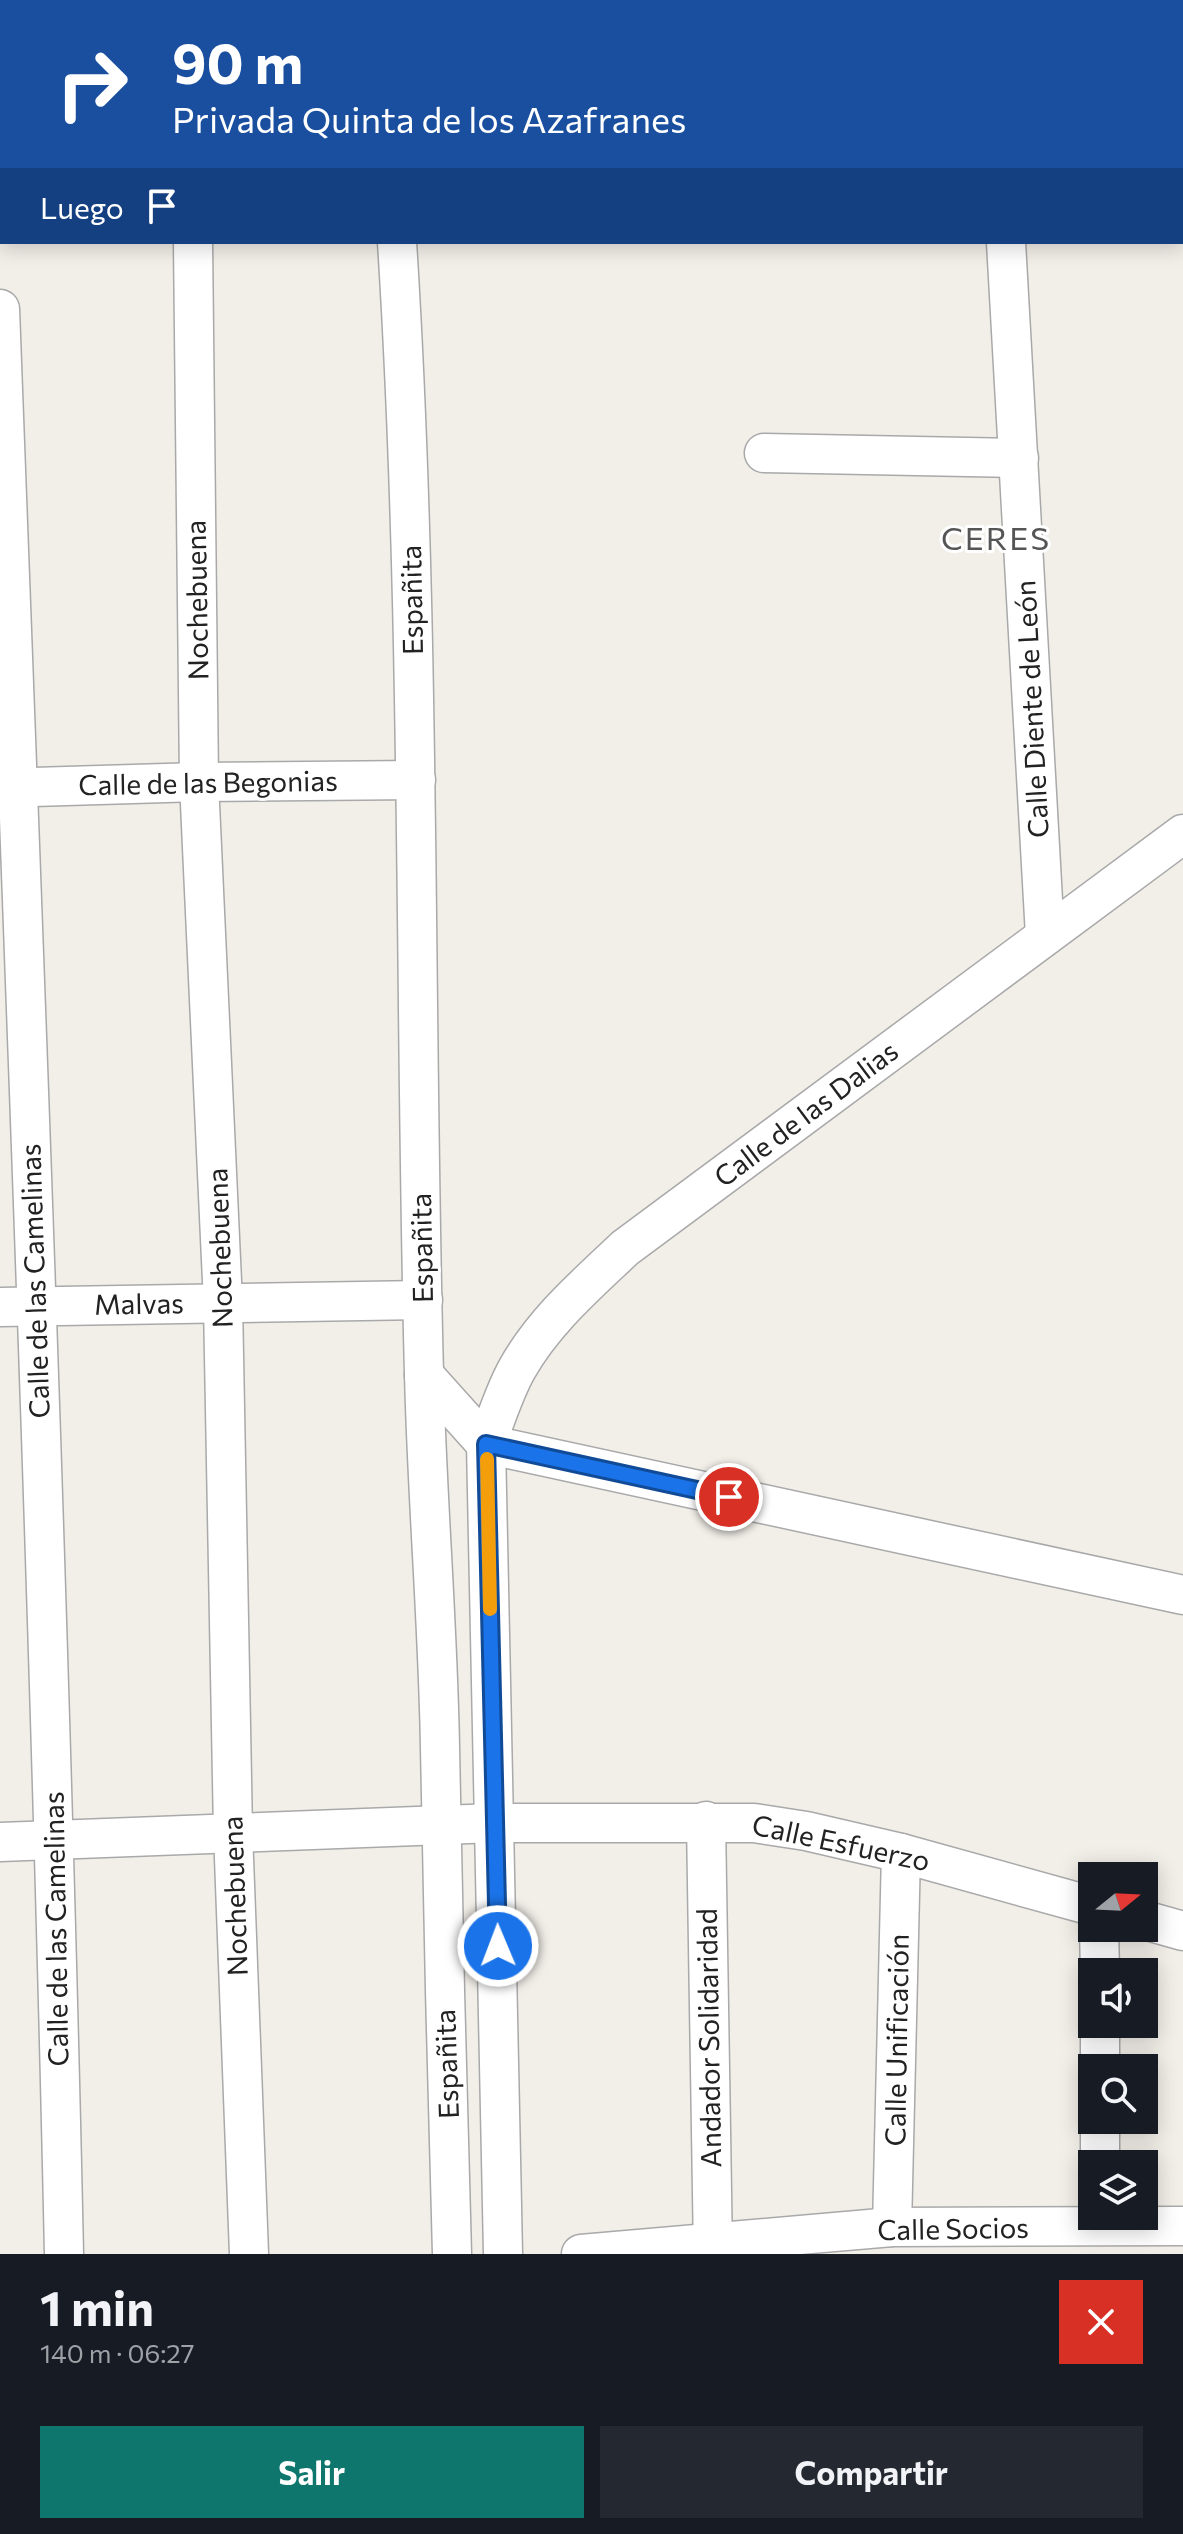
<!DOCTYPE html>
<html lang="es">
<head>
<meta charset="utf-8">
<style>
  body { margin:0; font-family:Commissioner,sans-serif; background:#242831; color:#f1f3f6; height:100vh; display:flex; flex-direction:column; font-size:30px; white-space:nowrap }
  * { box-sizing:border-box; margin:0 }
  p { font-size:26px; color:#9ea1a6 }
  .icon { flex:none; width:44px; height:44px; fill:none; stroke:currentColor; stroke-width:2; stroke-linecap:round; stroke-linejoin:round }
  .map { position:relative; height:2254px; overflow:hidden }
  .side { display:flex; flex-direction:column; background:#171b24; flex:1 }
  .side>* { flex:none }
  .banner { position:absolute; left:0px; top:0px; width:1184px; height:244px; box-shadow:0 4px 20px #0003; background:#1a4fa0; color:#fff; overflow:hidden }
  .needle { width:52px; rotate:72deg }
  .fabs { position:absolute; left:1078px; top:1862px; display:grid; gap:16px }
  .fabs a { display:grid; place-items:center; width:80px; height:80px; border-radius:0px; background:#171b24; box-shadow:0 4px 20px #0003; font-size:40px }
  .pin { position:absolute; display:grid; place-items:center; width:68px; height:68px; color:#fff; margin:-34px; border:4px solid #fff; border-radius:50%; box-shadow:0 2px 8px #0007 }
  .me { position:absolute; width:88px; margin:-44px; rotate:359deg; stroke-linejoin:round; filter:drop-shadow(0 0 6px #0008) }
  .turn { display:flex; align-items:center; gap:28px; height:168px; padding:0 40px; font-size:36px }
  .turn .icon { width:104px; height:104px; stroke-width:2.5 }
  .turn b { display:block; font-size:56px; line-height:68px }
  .then { display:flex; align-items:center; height:76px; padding:0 40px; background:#0003; gap:16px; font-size:30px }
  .round { display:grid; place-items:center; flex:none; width:84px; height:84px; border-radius:0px; background:#242831 }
  .headline { display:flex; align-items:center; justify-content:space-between; height:136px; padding:0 40px }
  h1 { font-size:48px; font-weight:700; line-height:60px }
  .primary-button { display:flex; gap:16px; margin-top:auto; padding:16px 40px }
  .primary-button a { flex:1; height:92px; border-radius:0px; background:#0f766e; color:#fff; font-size:32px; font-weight:700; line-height:92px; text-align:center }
  .primary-button a+a { background:#242831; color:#f1f3f6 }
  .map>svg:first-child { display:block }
</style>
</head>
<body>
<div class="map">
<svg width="1183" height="2254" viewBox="0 0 1183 2254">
  <rect width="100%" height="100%" fill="#f2efe9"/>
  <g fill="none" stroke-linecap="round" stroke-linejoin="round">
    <defs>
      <g id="minor">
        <polyline points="76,0 77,2"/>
        <polyline points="140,0 141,2"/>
        <polyline points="361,0 362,2"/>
        <polyline points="711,0 711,2"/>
        <polyline points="993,0 993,2"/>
        <polyline points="193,242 199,782 223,1303 233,1832 249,2254"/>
        <path d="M397,242C421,619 414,997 424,1374C427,1499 438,1624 440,1748C443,1917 447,2085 452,2254"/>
        <polyline points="1006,242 1045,936"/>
        <path d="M0,309C24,957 50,1605 64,2254"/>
        <polyline points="764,453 1019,458"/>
        <polyline points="0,788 199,782 416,780"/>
        <polyline points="0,1307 423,1300"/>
        <polyline points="424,1375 486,1444 1183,1595"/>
        <polyline points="706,1821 713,2254"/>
        <polyline points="0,1842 495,1823 754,1823 806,1831 901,1853 1092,1906"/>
        <polyline points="1144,1920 1183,1931"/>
        <polyline points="1099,1928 1100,1972"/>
        <polyline points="1100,2024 1100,2068"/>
        <polyline points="1100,2120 1100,2164"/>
        <polyline points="892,2227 901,1853"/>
        <path d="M503,2254L486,1444C496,1420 504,1392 517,1369C544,1321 586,1285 625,1248L1183,834"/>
        <polyline points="581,2254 892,2227 1183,2226"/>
      </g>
      <g id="major">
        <polyline points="175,2 186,0"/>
        <polyline points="667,2 677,0"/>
        <polyline points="0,38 2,37"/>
        <polyline points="0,122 2,121"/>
      </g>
    </defs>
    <use href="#minor" stroke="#a9a9a9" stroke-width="41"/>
    <use href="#major" stroke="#a06b00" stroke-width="47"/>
    <polyline stroke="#fa8072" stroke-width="5" stroke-dasharray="4 4" stroke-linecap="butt" points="491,2 502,0"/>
    <use href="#minor" stroke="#fff" stroke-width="38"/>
    <use href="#major" stroke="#fcd6a4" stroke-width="44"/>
  </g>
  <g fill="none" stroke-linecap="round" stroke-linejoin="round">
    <defs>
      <polyline id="route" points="498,1946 486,1444 729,1497"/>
    </defs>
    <use href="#route" stroke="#114b97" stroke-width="20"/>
    <use href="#route" stroke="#1a73e8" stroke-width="14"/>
    <polyline stroke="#f59e0b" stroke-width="14" points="487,1459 490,1609"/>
  </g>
  <g text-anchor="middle" stroke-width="6" stroke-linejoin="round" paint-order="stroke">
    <g font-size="28" fill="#222" stroke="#fff">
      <text transform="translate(197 600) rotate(-91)" y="10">Nochebuena</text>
      <text transform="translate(412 600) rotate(-91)" y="10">Españita</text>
      <text transform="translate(1032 709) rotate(-93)" y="10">Calle Diente de León</text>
      <text transform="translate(208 783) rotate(-1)" y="10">Calle de las Begonias</text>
      <text transform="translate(806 1114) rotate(-37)" y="10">Calle de las Dalias</text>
      <text transform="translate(220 1248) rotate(-92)" y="10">Nochebuena</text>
      <text transform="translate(422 1248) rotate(-91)" y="10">Españita</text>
      <text transform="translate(35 1281) rotate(-92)" y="10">Calle de las Camelinas</text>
      <text transform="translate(139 1304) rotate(-1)" y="10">Malvas</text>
      <text transform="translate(841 1843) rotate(12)" y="10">Calle Esfuerzo</text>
      <text transform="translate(235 1896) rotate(-92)" y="10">Nochebuena</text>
      <text transform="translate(56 1929) rotate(-91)" y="10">Calle de las Camelinas</text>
      <text transform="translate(709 2038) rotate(-91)" y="10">Andador Solidaridad</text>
      <text transform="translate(897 2040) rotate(-89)" y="10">Calle Unificación</text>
      <text transform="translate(447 2064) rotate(-92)" y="10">Españita</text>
      <text transform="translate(953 2229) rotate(-1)" y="10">Calle Socios</text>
    </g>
    <g font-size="32" letter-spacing="2" fill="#555" stroke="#fff">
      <text x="996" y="550">CERES</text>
    </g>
  </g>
</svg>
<div class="fabs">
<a><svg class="needle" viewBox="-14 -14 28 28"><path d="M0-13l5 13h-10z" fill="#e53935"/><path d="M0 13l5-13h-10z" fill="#9ea1a6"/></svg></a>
<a><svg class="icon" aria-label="sound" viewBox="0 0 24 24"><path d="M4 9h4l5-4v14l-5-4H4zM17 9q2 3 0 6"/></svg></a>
<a><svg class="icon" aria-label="search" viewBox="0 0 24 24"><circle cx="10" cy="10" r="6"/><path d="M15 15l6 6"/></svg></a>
<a><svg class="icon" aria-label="layers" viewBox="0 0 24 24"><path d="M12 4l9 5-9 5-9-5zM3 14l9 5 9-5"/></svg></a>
</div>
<div class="pin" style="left:729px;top:1497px;background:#d93025"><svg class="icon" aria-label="arrive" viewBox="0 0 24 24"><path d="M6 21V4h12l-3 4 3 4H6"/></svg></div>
<svg class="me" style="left:498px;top:1946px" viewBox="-20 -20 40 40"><circle r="17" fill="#1a73e8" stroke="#fff" stroke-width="3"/><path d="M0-11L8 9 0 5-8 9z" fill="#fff"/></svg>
<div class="banner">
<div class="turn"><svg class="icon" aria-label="right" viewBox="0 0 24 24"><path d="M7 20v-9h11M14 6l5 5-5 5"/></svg><div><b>90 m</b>Privada Quinta de los Azafranes</div></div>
<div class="then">Luego<svg class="icon" aria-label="arrive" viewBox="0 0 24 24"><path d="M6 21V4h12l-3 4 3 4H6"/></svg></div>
</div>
</div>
<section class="side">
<div class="headline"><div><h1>1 min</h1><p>140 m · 06:27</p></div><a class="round" style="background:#d93025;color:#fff"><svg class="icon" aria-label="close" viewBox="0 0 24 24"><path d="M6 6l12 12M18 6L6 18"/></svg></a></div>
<div class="primary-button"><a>Salir</a><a>Compartir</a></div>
</section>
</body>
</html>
